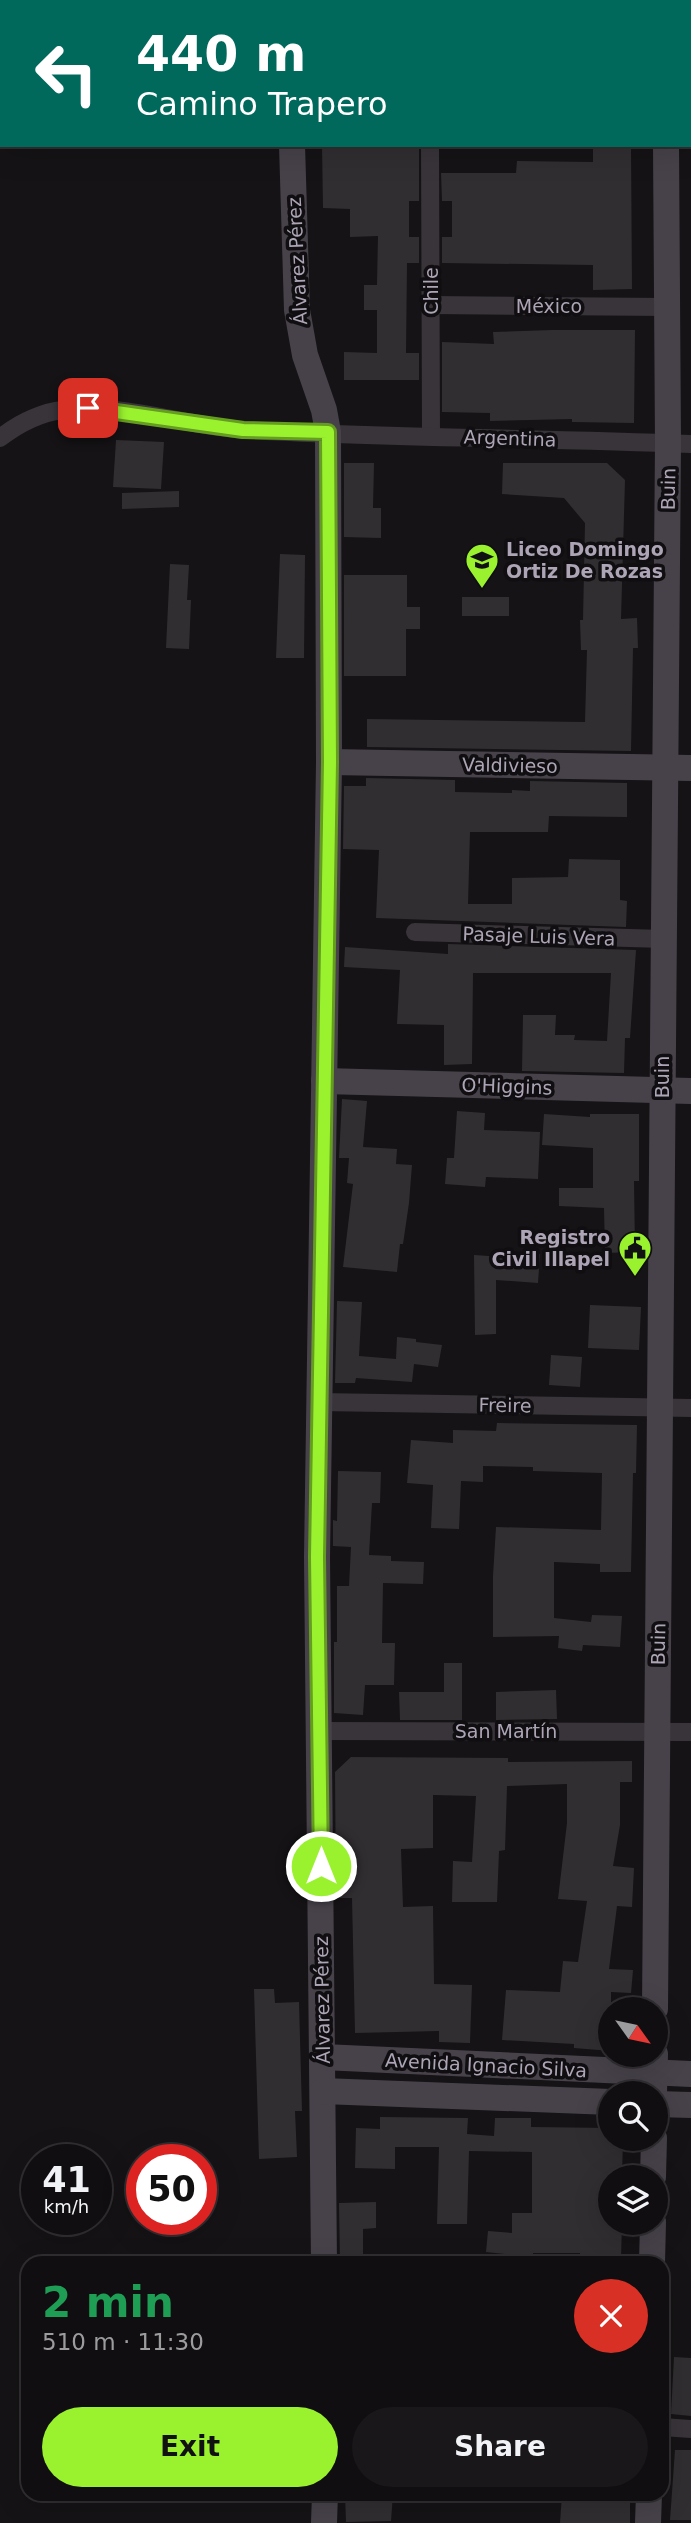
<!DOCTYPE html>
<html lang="en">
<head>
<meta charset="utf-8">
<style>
  body { margin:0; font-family:"DejaVu Sans",sans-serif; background:#191719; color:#f1f3f6; height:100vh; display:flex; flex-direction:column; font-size:26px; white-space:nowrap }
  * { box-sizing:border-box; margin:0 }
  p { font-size:23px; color:#9c9c9f }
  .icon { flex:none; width:38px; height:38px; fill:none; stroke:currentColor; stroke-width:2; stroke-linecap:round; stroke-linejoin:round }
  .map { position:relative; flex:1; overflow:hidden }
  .sheet { position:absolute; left:21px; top:2256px; width:648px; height:245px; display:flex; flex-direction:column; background:#100e10; border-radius:21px; box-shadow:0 7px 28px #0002,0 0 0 2px #302e30 }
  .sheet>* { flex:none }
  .hud { position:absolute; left:0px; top:0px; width:691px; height:147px; box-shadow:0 7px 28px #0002,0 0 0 2px #302e30; background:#00695c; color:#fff; overflow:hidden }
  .needle { width:46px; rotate:123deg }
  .fabs { position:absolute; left:598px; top:1997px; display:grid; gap:14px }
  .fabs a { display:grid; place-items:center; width:70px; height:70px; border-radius:50%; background:#100e10; box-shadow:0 7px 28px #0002,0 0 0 2px #302e30; font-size:35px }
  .speed { position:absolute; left:21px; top:2144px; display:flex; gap:14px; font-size:35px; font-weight:700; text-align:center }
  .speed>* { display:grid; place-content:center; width:91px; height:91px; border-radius:50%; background:#100e10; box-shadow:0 7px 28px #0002,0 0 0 2px #302e30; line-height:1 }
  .speed small { font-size:18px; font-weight:400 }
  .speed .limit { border:10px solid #d22; background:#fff; color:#111 }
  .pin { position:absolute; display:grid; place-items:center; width:60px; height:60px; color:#fff; margin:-30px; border-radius:14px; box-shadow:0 4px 10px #0006 }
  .me { position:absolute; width:77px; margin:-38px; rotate:0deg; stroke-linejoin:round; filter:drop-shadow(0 0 5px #0008) }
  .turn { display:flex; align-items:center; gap:24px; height:147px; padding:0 21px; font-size:32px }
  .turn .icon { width:91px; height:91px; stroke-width:2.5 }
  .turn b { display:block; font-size:49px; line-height:60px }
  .round { display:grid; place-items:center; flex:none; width:74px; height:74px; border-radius:37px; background:#191719 }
  .overview { display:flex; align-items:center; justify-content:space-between; height:119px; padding:0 21px }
  h1 { font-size:42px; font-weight:700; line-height:52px; color:#1e9e55 }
  .cta { display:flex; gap:14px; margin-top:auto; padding:14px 21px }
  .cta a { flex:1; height:80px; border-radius:42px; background:#9af22f; color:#111; font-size:28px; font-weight:700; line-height:80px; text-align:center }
  .cta a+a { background:#191719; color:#f1f3f6 }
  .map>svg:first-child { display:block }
</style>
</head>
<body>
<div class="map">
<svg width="691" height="2523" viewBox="0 0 691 2523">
  <rect width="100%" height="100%" fill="#151315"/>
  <g fill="#312e31">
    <polygon points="322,145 419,149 419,201 409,201 409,237 419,237 419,263 407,263 406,353 419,353 419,380 344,380 344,352 377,353 377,310 364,310 364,285 377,285 378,236 350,237 350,209 323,208"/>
    <polygon points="593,145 631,145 632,289 593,290 593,265 442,263 442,237 452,237 452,201 442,201 441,173 516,173 517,161 593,162"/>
    <polygon points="552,330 635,330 634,423 572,422 572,419 490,421 490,413 442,412 442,342 494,344 493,332"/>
    <polygon points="116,440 164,442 161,489 113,487"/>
    <polygon points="344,463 374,463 373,508 381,508 381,538 344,537"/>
    <polygon points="503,463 607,463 625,480 621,619 637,618 638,648 633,648 631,751 367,747 367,719 585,722 587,650 581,650 580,620 583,620 585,523 564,498 502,494"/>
    <polygon points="179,491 179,507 122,509 122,493"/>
    <polygon points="280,554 305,555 304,658 276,658"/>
    <polygon points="170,564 189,565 187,600 191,600 189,649 166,648"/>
    <polygon points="344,575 407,575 407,607 420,607 420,629 406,629 406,676 344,676"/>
    <rect x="462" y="597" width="47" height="19"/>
    <polygon points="366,778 455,780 455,792 512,793 512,790 530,791 530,781 627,783 627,817 549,816 548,832 470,832 468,904 512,904 512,878 568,877 569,859 620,860 620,900 627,901 626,927 376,918 379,850 343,849 344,786 366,786"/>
    <polygon points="448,944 636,950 630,1038 625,1038 624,1073 522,1071 523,1015 556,1015 555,1035 575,1035 574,1040 607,1041 611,973 473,973 472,1064 444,1065 444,1025 397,1024 400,970 344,967 345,947 448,954"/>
    <polygon points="342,1099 367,1101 363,1147 397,1149 396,1164 412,1165 409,1203 403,1244 400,1244 397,1272 343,1267 353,1184 347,1183 349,1158 339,1158"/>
    <polygon points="457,1111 485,1113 484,1130 540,1132 538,1179 486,1177 485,1187 445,1184 447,1158 454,1158"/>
    <polygon points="544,1114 590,1117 590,1114 639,1114 639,1181 634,1181 635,1252 605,1253 604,1208 559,1206 559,1188 593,1188 593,1148 542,1145"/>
    <polygon points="504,1252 540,1254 538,1283 496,1280 496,1334 475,1335 474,1255 504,1257"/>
    <polygon points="337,1301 362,1302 359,1356 396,1359 397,1337 416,1339 416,1342 442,1345 438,1367 414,1364 412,1382 356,1378 355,1383 335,1383"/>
    <polygon points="590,1305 641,1307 639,1350 588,1348"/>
    <polygon points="551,1355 582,1357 580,1387 549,1385"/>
    <polygon points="497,1423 637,1425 636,1473 633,1473 631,1572 600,1572 600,1564 554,1562 554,1618 591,1622 592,1615 622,1616 620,1647 583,1645 582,1651 558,1648 559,1636 493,1637 493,1576 496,1527 601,1530 602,1473 533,1471 533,1467 483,1466 483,1482 461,1481 459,1529 431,1528 433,1485 407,1483 411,1440 453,1443 453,1430 496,1431"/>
    <polygon points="338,1471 381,1472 380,1503 372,1503 369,1555 391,1556 391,1561 424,1562 423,1584 383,1583 382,1643 395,1643 394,1685 365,1685 363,1715 334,1713 334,1642 337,1642 337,1586 349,1586 351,1547 333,1546 333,1520 337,1521"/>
    <polygon points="444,1663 462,1663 462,1720 400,1720 399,1692 444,1692"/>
    <polygon points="556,1690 557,1719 496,1720 496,1692"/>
    <polygon points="351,1757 508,1758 508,1762 632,1761 632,1782 620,1782 620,1825 613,1866 634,1868 632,1907 617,1906 609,1969 633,1970 631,1993 611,1992 611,2051 574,2048 574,2044 502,2040 506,1990 560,1992 563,1961 578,1962 587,1901 558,1899 567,1823 567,1784 507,1786 505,1850 499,1851 497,1902 452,1902 453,1861 472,1862 476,1796 433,1795 433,1848 401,1849 403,1907 433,1906 434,1984 472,1985 470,2043 439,2042 439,2031 355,2033 352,1898 336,1898 335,1772"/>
    <polygon points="254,1989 274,1989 275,2003 299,2002 302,2111 295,2111 297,2157 259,2159"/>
    <polygon points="380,2117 468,2118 467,2134 494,2136 495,2118 531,2118 531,2127 611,2128 611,2138 623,2138 622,2177 611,2177 611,2222 622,2222 621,2260 580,2260 580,2253 533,2253 533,2263 504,2263 505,2254 486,2252 488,2231 512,2233 512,2213 532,2213 532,2152 469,2151 467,2224 437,2224 439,2147 395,2147 395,2169 355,2168 356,2128 380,2129"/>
    <polygon points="376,2202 376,2228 363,2229 363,2263 340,2263 339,2203"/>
    <polygon points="674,2357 691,2358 691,2416 671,2414"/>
    <polygon points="675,2450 691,2450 691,2520 670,2520"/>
    <polygon points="376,2494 393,2494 391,2521 346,2522 345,2495"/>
    <polygon points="562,2494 630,2494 630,2523 560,2523"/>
  </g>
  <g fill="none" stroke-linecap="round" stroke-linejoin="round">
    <g stroke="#38343a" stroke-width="18">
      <polyline points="323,2 323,0"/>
      <polyline points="690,119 691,119"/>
      <polyline points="430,145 431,436"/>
      <polyline points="431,305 667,307"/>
      <path d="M0,438C18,424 39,413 62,410C116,401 189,427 246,430C394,438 543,438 691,444"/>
      <polyline points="415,932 664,939"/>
      <polyline points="319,1402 691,1408"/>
      <polyline points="320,1731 691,1732"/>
      <polyline points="662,2427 691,2429"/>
    </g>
    <g stroke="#47424a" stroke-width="26">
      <polyline points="665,0 665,2"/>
      <polyline points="288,2 288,0"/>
      <polyline points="292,145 297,310 305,355 324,410 328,432 329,762 317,1557 324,2263"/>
      <polyline points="329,762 691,768"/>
      <polyline points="324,1081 691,1091"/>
      <polyline points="655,2009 668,443 666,145"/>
      <polyline points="323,2057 691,2074"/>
      <polyline points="323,2091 611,2102"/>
      <polyline points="654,2093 655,2054"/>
      <polyline points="656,2104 691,2105"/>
      <polyline points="653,2177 654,2138"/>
      <polyline points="652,2263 653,2222"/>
      <polyline points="324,2523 325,2494"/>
      <polyline points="648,2523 649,2494"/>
    </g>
  </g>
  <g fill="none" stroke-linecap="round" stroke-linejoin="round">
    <defs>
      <polyline id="route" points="88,408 243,430 328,432 330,762 317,1557 321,1866"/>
    </defs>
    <use href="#route" stroke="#649d1f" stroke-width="18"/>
    <use href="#route" stroke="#9af22f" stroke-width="12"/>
  </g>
  <defs>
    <symbol id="school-pin" viewBox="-11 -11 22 30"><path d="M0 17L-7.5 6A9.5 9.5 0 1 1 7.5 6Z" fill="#9af22f" stroke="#100e10"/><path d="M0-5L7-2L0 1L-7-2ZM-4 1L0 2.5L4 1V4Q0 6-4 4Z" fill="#111"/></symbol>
    <symbol id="civic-pin" viewBox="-11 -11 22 30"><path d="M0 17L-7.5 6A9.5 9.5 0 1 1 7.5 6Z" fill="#9af22f" stroke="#100e10"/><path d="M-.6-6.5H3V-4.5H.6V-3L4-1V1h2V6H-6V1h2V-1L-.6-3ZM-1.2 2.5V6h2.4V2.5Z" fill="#111"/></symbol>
  </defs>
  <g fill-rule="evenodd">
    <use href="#school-pin" x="463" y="541" width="38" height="52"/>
    <use href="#civic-pin" x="616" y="1229" width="38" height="52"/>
  </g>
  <g text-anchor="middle" stroke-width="7" stroke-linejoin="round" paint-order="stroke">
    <g font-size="19" fill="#ada5b6" stroke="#100e10">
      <text transform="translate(297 261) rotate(-93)" y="7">Álvarez Pérez</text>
      <text transform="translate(431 291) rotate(-90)" y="7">Chile</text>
      <text x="549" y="313">México</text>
      <text transform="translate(510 438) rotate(2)" y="7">Argentina</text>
      <text transform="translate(668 489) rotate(-89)" y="7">Buin</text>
      <text transform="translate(510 765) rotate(1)" y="7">Valdivieso</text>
      <text transform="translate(539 936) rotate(2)" y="7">Pasaje Luis Vera</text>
      <text transform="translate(662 1077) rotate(-90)" y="7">Buin</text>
      <text transform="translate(507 1086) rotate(2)" y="7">O'Higgins</text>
      <text transform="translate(505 1405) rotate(1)" y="7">Freire</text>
      <text transform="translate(658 1644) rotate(-89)" y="7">Buin</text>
      <text x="506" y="1738">San Martín</text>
      <text transform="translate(322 2000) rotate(-91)" y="7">Álvarez Pérez</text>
      <text transform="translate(486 2065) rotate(3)" y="7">Avenida Ignacio Silva</text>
    </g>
    <g font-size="19" font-weight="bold" fill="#ada5b6" stroke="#100e10" text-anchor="start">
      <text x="506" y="556">Liceo Domingo<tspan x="506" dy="22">Ortiz De Rozas</tspan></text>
      <text x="610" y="1244" text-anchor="end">Registro<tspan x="610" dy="22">Civil Illapel</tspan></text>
    </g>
  </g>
</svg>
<div class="fabs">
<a><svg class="needle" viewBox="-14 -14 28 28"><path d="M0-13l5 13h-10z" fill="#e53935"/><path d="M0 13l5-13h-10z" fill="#9c9c9f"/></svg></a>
<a><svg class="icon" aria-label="search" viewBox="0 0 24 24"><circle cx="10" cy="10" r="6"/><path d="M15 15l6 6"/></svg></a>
<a><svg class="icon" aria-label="layers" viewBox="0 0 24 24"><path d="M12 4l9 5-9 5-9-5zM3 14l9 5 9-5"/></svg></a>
</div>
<div class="speed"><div>41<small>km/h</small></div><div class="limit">50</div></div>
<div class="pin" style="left:88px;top:408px;background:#d93025"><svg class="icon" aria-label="arrive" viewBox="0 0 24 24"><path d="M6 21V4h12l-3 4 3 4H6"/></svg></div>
<svg class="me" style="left:321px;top:1866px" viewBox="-20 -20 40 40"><circle r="17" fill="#9af22f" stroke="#fff" stroke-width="3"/><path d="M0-11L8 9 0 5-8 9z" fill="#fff"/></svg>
<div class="hud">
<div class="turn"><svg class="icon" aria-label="left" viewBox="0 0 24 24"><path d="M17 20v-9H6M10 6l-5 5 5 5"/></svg><div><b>440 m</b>Camino Trapero</div></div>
</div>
<section class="sheet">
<div class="overview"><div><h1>2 min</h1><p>510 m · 11:30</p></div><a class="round" style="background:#d93025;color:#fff"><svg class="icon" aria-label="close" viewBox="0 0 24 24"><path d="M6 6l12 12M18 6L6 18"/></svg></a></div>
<div class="cta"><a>Exit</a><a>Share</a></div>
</section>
</div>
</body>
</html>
